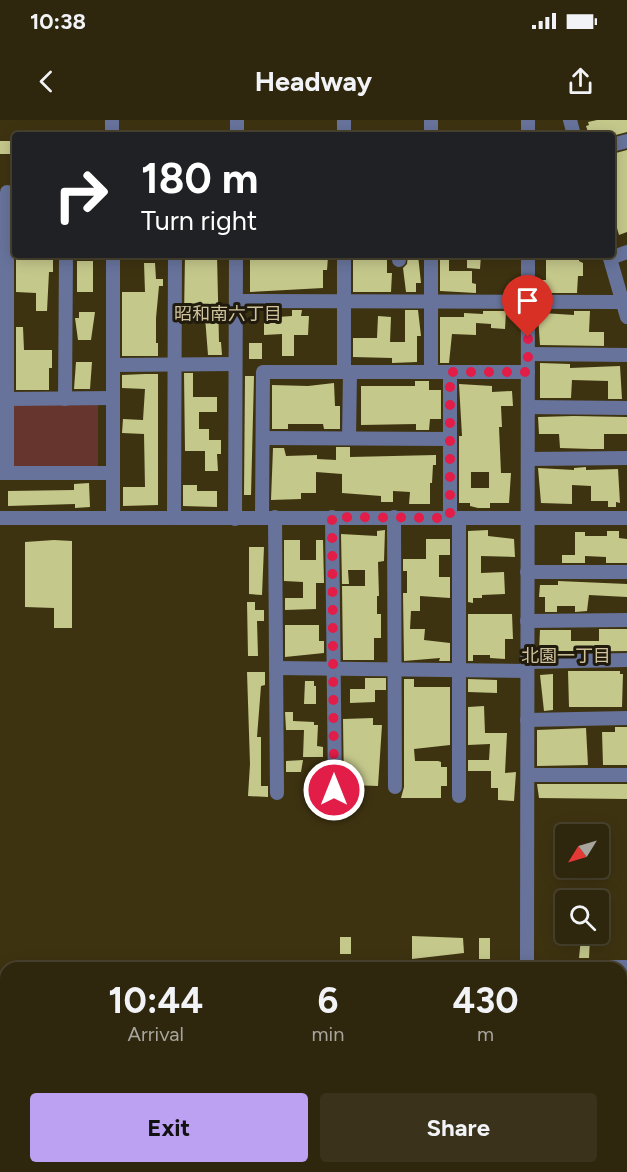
<!DOCTYPE html>
<html lang="en">
<head>
<meta charset="utf-8">
<style>
  body { margin:0; font-family:Figtree,"Noto Sans JP",sans-serif; background:#3a321b; color:#f1f3f6; height:100vh; display:flex; flex-direction:column; font-size:22px; white-space:nowrap }
  * { box-sizing:border-box; margin:0 }
  p { font-size:20px; color:#a7a59d }
  .icon { flex:none; width:33px; height:33px; fill:none; stroke:currentColor; stroke-width:2; stroke-linecap:round; stroke-linejoin:round }
  .map { position:relative; flex:1; overflow:hidden }
  .panel { position:absolute; left:0px; top:842px; width:627px; height:212px; display:flex; flex-direction:column; background:#2e260d; border-radius:18px 18px 0 0; box-shadow:0 3px 15px #0003,0 0 0 2px #49432e }
  .panel>* { flex:none }
  .guide { position:absolute; left:12px; top:12px; width:603px; height:126px; border-radius:6px; box-shadow:0 3px 15px #0003,0 0 0 2px #49432e; background:#202124; color:#fff; overflow:hidden }
  .needle { width:39px; rotate:233deg }
  .controls { position:absolute; left:555px; top:704px; display:grid; gap:12px }
  .controls a { display:grid; place-items:center; width:54px; height:54px; border-radius:6px; background:#2e260d; box-shadow:0 3px 15px #0003,0 0 0 2px #49432e; font-size:30px }
  .pin { position:absolute; display:grid; place-items:center; width:51px; height:51px; color:#fff; margin:-62px -26px; border-radius:50% 50% 50% 0; rotate:-45deg; box-shadow:0 0 6px #0007 }
  .pin .icon { rotate:45deg }
  .me { position:absolute; width:66px; margin:-33px; rotate:0deg; stroke-linejoin:round; filter:drop-shadow(0 0 4px #0008) }
  .turn { display:flex; align-items:center; gap:21px; height:126px; padding:0 30px; font-size:27px }
  .turn .icon { width:78px; height:78px; stroke-width:2.5 }
  .turn b { display:block; font-size:42px; line-height:51px }
  .eta { display:flex; justify-content:space-evenly; align-items:center; height:102px; text-align:center }
  .eta b { font-size:36px; font-weight:700; line-height:42px }
  .button { display:flex; gap:12px; margin-top:auto; padding:12px 30px }
  .button a { flex:1; height:69px; border-radius:6px; background:#bca0f2; color:#111; font-size:24px; font-weight:700; line-height:69px; text-align:center }
  .button a+a { background:#3a321b; color:#f1f3f6 }
  .status { display:flex; justify-content:space-between; align-items:center; height:42px; padding:0 30px; background:#2e260d; direction:ltr }
  .status svg { height:16px; fill:currentColor }
  header { display:flex; justify-content:space-between; align-items:center; height:78px; padding:0 30px; background:#2e260d; font-size:27px; font-weight:700 }
  .map>svg:first-child { display:block }
</style>
</head>
<body>
<div class="status"><b>10:38</b><svg viewBox="0 0 49 12"><path d="M0 12V9h3v3zM5 12V6h3v6zM10 12V3h3v9zM15 12V0h3v12zM26 1h20v11H26zM47 4h2v5h-2z"/></svg></div>
<header><svg class="icon" aria-label="back" viewBox="0 0 24 24"><path d="M15 5l-7 7 7 7"/></svg>Headway<svg class="icon" aria-label="share" viewBox="0 0 24 24"><path d="M12 15V3M7 8l5-5 5 5M5 13v7h14v-7"/></svg></header>
<div class="map">
<svg width="627" height="1052" viewBox="0 0 627 1052">
  <rect width="100%" height="100%" fill="#3e3311"/>
  <polygon fill="#66352d" points="11,285 98,285 98,347 12,347"/>
  <g fill="#c4c88b" fill-rule="evenodd">
    <polygon points="597,0 627,0 627,12 612,16 589,15 586,6 589,5 588,2"/>
    <rect x="0" y="21" width="15" height="13"/>
    <polygon points="627,30 627,112 619,115 612,91 612,34"/>
    <polygon points="16,135 26,135 26,138 53,139 53,152 49,152 47,191 36,191 36,173 16,172"/>
    <polygon points="185,135 217,135 219,222 221,222 222,235 208,235 205,197 184,197"/>
    <polygon points="250,135 328,137 327,150 323,150 323,168 250,172"/>
    <polygon points="408,135 418,135 421,163 416,163 416,172 406,172 403,148 407,144"/>
    <polygon points="440,135 449,135 449,151 472,151 472,163 476,164 476,173 440,171"/>
    <polygon points="467,135 481,135 480,149 467,148"/>
    <polygon points="567,135 579,135 579,141 583,143 583,156 578,156 577,173 540,173 540,160 546,160 546,140 567,140"/>
    <polygon points="353,137 387,139 387,153 392,153 391,172 353,172"/>
    <rect x="77" y="141" width="16" height="31"/>
    <polygon points="144,143 155,143 156,159 163,159 163,166 159,166 156,198 156,223 158,223 158,236 122,236 122,172 145,172"/>
    <polygon points="292,190 302,190 301,196 309,196 308,215 294,215 294,236 282,236 282,214 264,215 264,198 292,196"/>
    <polygon points="405,190 418,190 421,216 417,216 417,242 392,243 392,238 353,237 353,218 377,218 378,196 391,197 390,222 405,222"/>
    <polygon points="483,191 506,191 505,209 491,208 491,204 476,203 476,215 452,214 449,243 440,243 440,197 464,197 464,193 483,194"/>
    <polygon points="574,191 590,191 589,212 604,212 604,226 540,225 538,196 542,193 574,195"/>
    <polygon points="79,192 95,192 91,220 78,220 75,198 79,198"/>
    <polygon points="16,207 23,207 24,230 52,230 52,248 49,248 49,270 16,270"/>
    <rect x="249" y="223" width="13" height="16"/>
    <polygon points="76,242 92,242 90,269 74,269"/>
    <polygon points="540,243 570,244 570,248 620,246 622,279 608,279 608,261 572,260 571,278 540,278"/>
    <polygon points="184,253 193,253 193,277 217,277 217,292 199,292 199,309 209,309 209,320 221,320 221,334 217,334 218,351 205,351 205,331 185,331"/>
    <polygon points="145,254 158,254 158,385 123,386 123,367 145,367 144,314 122,313 123,299 143,300 145,269 122,268 122,255"/>
    <polygon points="245,256 254,256 251,375 244,375"/>
    <polygon points="415,261 429,261 429,270 441,270 441,299 430,299 429,310 416,310 416,304 361,305 361,266 415,266"/>
    <polygon points="334,263 335,286 340,286 340,309 324,309 323,304 288,304 288,309 272,309 272,265 308,266"/>
    <path d="M459,264L492,266V272L512,271L513,286H501L502,307H499L501,353H511L509,383H490V388H478L470,386V383H459V316H462ZM471,352H489V368H471Z"/>
    <polygon points="574,296 627,297 627,314 604,314 604,329 591,329 560,328 559,314 539,314 538,297"/>
    <polygon points="336,327 350,327 350,337 436,335 436,345 433,345 432,363 430,363 430,384 409,384 410,372 393,371 393,382 381,382 381,376 342,373 342,354 316,352 316,373 301,373 301,379 271,380 273,328 284,328 286,336 317,335 317,339 336,340"/>
    <polygon points="586,347 586,350 618,349 620,383 616,382 616,387 608,387 608,381 591,381 591,366 572,365 572,384 541,383 538,348 574,350 574,348"/>
    <polygon points="89,363 90,387 75,388 75,384 8,386 8,371 74,370 74,364"/>
    <polygon points="183,365 197,365 197,371 217,371 217,387 183,386"/>
    <polygon points="385,410 384,441 378,442 379,476 377,476 377,494 381,494 381,518 374,518 374,540 343,540 342,466 365,466 365,450 348,450 349,464 342,464 341,414 377,416 377,411"/>
    <polygon points="488,410 488,416 514,419 515,437 481,436 481,453 504,452 505,474 482,475 482,478 473,478 473,483 468,482 468,411"/>
    <polygon points="607,411 619,411 619,418 627,419 627,443 606,443 606,437 585,436 585,443 562,443 562,435 575,435 575,412 585,412 585,416 607,416"/>
    <polygon points="426,419 450,419 450,435 439,435 439,457 450,457 450,478 420,476 420,491 411,491 410,509 425,509 424,520 450,523 450,541 439,541 440,538 404,541 403,473 407,473 407,451 403,451 403,439 426,439"/>
    <polygon points="54,420 72,421 72,508 54,508 54,488 25,487 25,422"/>
    <polygon points="284,420 300,420 300,440 316,440 316,420 323,420 324,463 316,463 316,489 285,490 285,478 303,478 303,462 284,461"/>
    <polygon points="249,427 264,427 262,475 249,474"/>
    <polygon points="558,461 627,464 627,477 589,475 587,491 575,492 575,486 557,486 557,492 545,492 545,477 539,477 540,465 558,465"/>
    <polygon points="247,482 255,482 255,490 264,490 264,501 257,501 258,536 248,536"/>
    <polygon points="468,494 512,494 513,519 505,519 505,539 490,538 490,535 473,535 473,541 468,541"/>
    <polygon points="285,505 319,505 319,521 324,521 324,533 285,537"/>
    <polygon points="599,509 627,509 627,531 539,532 540,510 571,510 571,521 599,521"/>
    <polygon points="568,551 620,551 620,554 623,554 622,587 569,587"/>
    <polygon points="247,552 265,552 265,565 261,566 257,617 261,617 261,666 268,666 268,677 248,676 250,644"/>
    <polygon points="553,554 553,590 544,591 540,555"/>
    <polygon points="365,558 386,558 386,570 375,570 375,582 350,583 350,569 365,569"/>
    <polygon points="404,559 414,559 414,567 450,567 450,625 414,629 415,641 438,641 441,642 441,647 447,647 447,666 441,666 441,678 401,678 404,667"/>
    <polygon points="468,559 497,560 497,573 468,572"/>
    <polygon points="305,561 314,561 314,566 316,566 316,584 304,584"/>
    <polygon points="484,586 485,613 507,613 505,653 516,652 514,681 498,680 498,668 491,668 491,651 468,651 468,640 489,640 490,624 468,625 468,587"/>
    <polygon points="285,592 293,592 293,601 314,602 314,605 318,605 317,626 323,627 323,637 303,637 304,610 286,610"/>
    <polygon points="373,598 373,605 382,605 378,666 351,665 351,679 340,679 344,671 343,599"/>
    <polygon points="615,607 627,607 627,645 603,645 602,612 615,612"/>
    <polygon points="586,608 588,645 537,646 537,610"/>
    <polygon points="303,640 301,652 286,652 286,641"/>
    <polygon points="537,664 627,664 627,679 539,678"/>
    <polygon points="412,816 463,818 464,833 412,839"/>
    <rect x="340" y="817" width="11" height="17"/>
    <rect x="479" y="818" width="11" height="21"/>
    <polygon points="581,818 590,818 589,838 579,838"/>
  </g>
  <g fill="none" stroke-linecap="round" stroke-linejoin="round">
    <g stroke="#67739b" stroke-width="14">
      <polyline points="237,0 237,15"/>
      <polyline points="344,0 344,15"/>
      <polyline points="431,0 431,15"/>
      <polyline points="570,0 574,15"/>
      <polyline points="112,15 112,0"/>
      <polyline points="528,15 528,0"/>
      <polyline points="612,25 627,21"/>
      <polyline points="7,72 7,353"/>
      <polyline points="609,135 627,197"/>
      <polyline points="610,138 627,132"/>
      <polyline points="399,140 399,135"/>
      <polyline points="236,181 623,182"/>
      <polyline points="528,234 627,235"/>
      <polyline points="113,245 235,244"/>
      <polyline points="344,252 344,135"/>
      <polyline points="431,252 431,135"/>
      <polyline points="6,279 113,278"/>
      <polyline points="65,279 66,135"/>
      <polyline points="528,287 627,288"/>
      <polyline points="263,318 450,319 450,398"/>
      <polyline points="349,318 350,252"/>
      <polyline points="450,319 450,252"/>
      <polyline points="528,339 627,338"/>
      <polyline points="0,353 113,353"/>
      <polyline points="113,397 113,135"/>
      <polyline points="262,397 263,252 528,252"/>
      <polyline points="275,397 277,673"/>
      <polyline points="332,397 335,671"/>
      <polyline points="394,397 395,667"/>
      <polyline points="0,398 627,398"/>
      <polyline points="174,398 175,135"/>
      <polyline points="459,398 459,676"/>
      <polyline points="235,399 236,135"/>
      <polyline points="527,452 627,452"/>
      <polyline points="527,501 627,500"/>
      <polyline points="527,542 627,540"/>
      <polyline points="276,548 527,551"/>
      <polyline points="527,600 627,598"/>
      <polyline points="528,655 627,655"/>
      <polyline points="440,848 627,847"/>
      <polyline points="527,848 528,135"/>
      <polyline points="527,1047 527,1052"/>
    </g>
  </g>
  <g fill="none" stroke-linecap="round" stroke-linejoin="round">
    <polyline stroke="#e11d48" stroke-width="10" stroke-dasharray="0 18" points="334,670 332,397 450,398 450,252 528,252 528,217"/>
  </g>
  <g text-anchor="middle" stroke-width="6" stroke-linejoin="round" paint-order="stroke">
    <g font-size="18" fill="#cfc29d" stroke="#201b0d">
      <text x="228" y="200">昭和南六丁目</text>
      <text x="566" y="542">北園一丁目</text>
    </g>
  </g>
</svg>
<div class="controls">
<a><svg class="needle" viewBox="-14 -14 28 28"><path d="M0-13l5 13h-10z" fill="#e53935"/><path d="M0 13l5-13h-10z" fill="#a7a59d"/></svg></a>
<a><svg class="icon" aria-label="search" viewBox="0 0 24 24"><circle cx="10" cy="10" r="6"/><path d="M15 15l6 6"/></svg></a>
</div>
<div class="pin" style="left:528px;top:217px;background:#d93025"><svg class="icon" aria-label="arrive" viewBox="0 0 24 24"><path d="M6 21V4h12l-3 4 3 4H6"/></svg></div>
<svg class="me" style="left:334px;top:670px" viewBox="-20 -20 40 40"><circle r="17" fill="#e11d48" stroke="#fff" stroke-width="3"/><path d="M0-11L8 9 0 5-8 9z" fill="#fff"/></svg>
<div class="guide">
<div class="turn"><svg class="icon" aria-label="right" viewBox="0 0 24 24"><path d="M7 20v-9h11M14 6l5 5-5 5"/></svg><div><b>180 m</b>Turn right</div></div>
</div>
<section class="panel">
<div class="eta">
<div><b>10:44</b><p>Arrival</p></div>
<div><b>6</b><p>min</p></div>
<div><b>430</b><p>m</p></div>
</div>
<div class="button"><a>Exit</a><a>Share</a></div>
</section>
</div>
</body>
</html>
